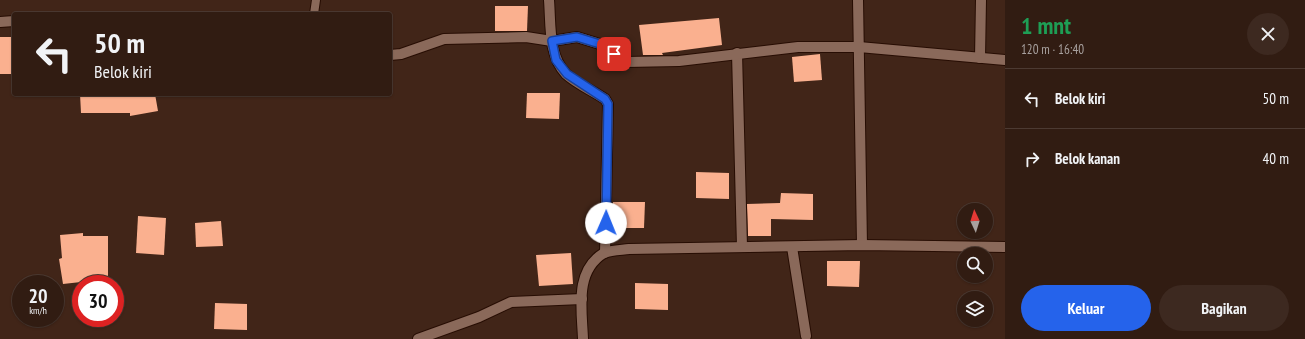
<!DOCTYPE html>
<html lang="id">
<head>
<meta charset="utf-8">
<style>
  body { margin:0; font-family:"PT Sans Narrow",sans-serif; background:#3d2920; color:#f1f3f6; height:100vh; display:flex; flex-direction:column; font-size:15px; white-space:nowrap }
  * { box-sizing:border-box; margin:0 }
  p { font-size:13px; color:#a8a19f }
  .icon { flex:none; width:22px; height:22px; fill:none; stroke:currentColor; stroke-width:2; stroke-linecap:round; stroke-linejoin:round }
  .map { position:relative; flex:1; overflow:hidden }
  .sheet { display:flex; flex-direction:column; background:#311c12; width:300px }
  .sheet>* { flex:none }
  .banner { position:absolute; left:12px; top:12px; width:380px; height:84px; border-radius:4px; box-shadow:0 1px 3px #0004,0 0 0 1px #4c3a32; background:#311c12; color:#f1f3f6; overflow:hidden }
  .needle { width:26px; rotate:356deg }
  .fabs { position:absolute; left:957px; top:203px; display:grid; gap:8px }
  .fabs a { display:grid; place-items:center; width:36px; height:36px; border-radius:50%; background:#311c12; box-shadow:0 1px 3px #0004,0 0 0 1px #4c3a32; font-size:20px }
  .speed { position:absolute; left:12px; top:275px; display:flex; gap:8px; font-size:20px; font-weight:700; text-align:center }
  .speed>* { display:grid; place-content:center; width:52px; height:52px; border-radius:50%; background:#311c12; box-shadow:0 1px 3px #0004,0 0 0 1px #4c3a32; line-height:1 }
  .speed small { font-size:10px; font-weight:400 }
  .speed .limit { border:6px solid #d22; background:#fff; color:#111 }
  .pin { position:absolute; display:grid; place-items:center; width:34px; height:34px; color:#fff; margin:-17px; border-radius:8px; box-shadow:0 2px 6px #0006 }
  .me { position:absolute; width:44px; margin:-22px; rotate:1deg; stroke-linejoin:round; filter:drop-shadow(0 0 3px #0008) }
  .turn { display:flex; align-items:center; gap:14px; height:84px; padding:0 16px; font-size:18px }
  .turn .icon { width:52px; height:52px; stroke-width:2.5 }
  .turn b { display:block; font-size:28px; line-height:34px }
  .round { display:grid; place-items:center; flex:none; width:42px; height:42px; border-radius:21px; background:#3d2920 }
  .head { display:flex; align-items:center; justify-content:space-between; height:68px; padding:0 16px }
  h1 { font-size:24px; font-weight:600; line-height:30px; color:#1e9e55 }
  .primary-button { display:flex; gap:8px; margin-top:auto; padding:8px 16px }
  .primary-button a { flex:1; height:46px; border-radius:24px; background:#2563eb; color:#fff; font-size:16px; font-weight:600; line-height:46px; text-align:center }
  .primary-button a+a { background:#3d2920; color:#f1f3f6 }
  ul { padding:0; list-style:none }
  li { display:flex; align-items:center; gap:12px; height:60px; padding:0 16px; border-top:1px solid #4c3a32 }
  li div { flex:1 }
  li b { display:block; font-size:15px }
  li em { font-style:normal }
  main { display:flex; flex:1; min-height:0 }
  .map>svg:first-child { display:block }
</style>
</head>
<body>
<main>
<div class="map">
<svg width="1005" height="339" viewBox="0 0 1005 339">
  <rect width="100%" height="100%" fill="#412518"/>
  <g fill="#fab08f">
    <polygon points="495,6 528,6 527,31 495,31"/>
    <polygon points="719,18 722,45 662,53 663,55 643,55 639,25"/>
    <rect x="0" y="37" width="14" height="37"/>
    <polygon points="820,54 822,80 794,82 792,57"/>
    <polygon points="527,93 560,93 559,119 526,118"/>
    <polygon points="80,94 155,94 158,111 130,116 130,113 81,113"/>
    <polygon points="696,172 729,173 729,199 696,198"/>
    <polygon points="781,193 813,194 813,220 771,219 771,236 748,236 747,204 780,203"/>
    <polygon points="613,202 645,202 644,228 612,228"/>
    <polygon points="138,216 166,218 164,255 136,253"/>
    <polygon points="221,221 223,246 196,247 195,223"/>
    <polygon points="83,233 83,236 108,236 108,279 63,284 59,259 62,258 60,235"/>
    <polygon points="571,253 573,284 539,286 536,255"/>
    <polygon points="827,261 860,261 859,287 827,286"/>
    <polygon points="635,283 668,284 668,310 635,309"/>
    <polygon points="215,303 247,304 247,330 214,329"/>
  </g>
  <g fill="none" stroke-linecap="round" stroke-linejoin="round">
    <defs>
      <polyline id="service" points="314,14 316,0"/>
      <g id="minor">
        <path d="M549,0C551,25 548,55 566,74C577,84 593,91 605,99L608,104L605,253"/>
        <polyline points="858,0 862,245"/>
        <polyline points="0,22 14,21"/>
        <polyline points="737,53 742,247"/>
        <polyline points="390,55 401,54 444,39 526,37 552,41 577,37 603,45 626,62 679,61 798,47 859,47 1005,60"/>
        <polyline points="980,58 981,0"/>
        <polyline points="792,247 806,336"/>
        <polyline points="418,339 479,317 511,302 582,299"/>
        <path d="M583,339C582,310 574,271 604,253C611,250 622,250 629,249L862,245L1005,247"/>
      </g>
    </defs>
    <use href="#service" stroke="#270d03" stroke-width="10"/>
    <use href="#minor" stroke="#270d03" stroke-width="12"/>
    <use href="#service" stroke="#8a695a" stroke-width="8"/>
    <use href="#minor" stroke="#8a695a" stroke-width="10"/>
  </g>
  <g fill="none" stroke-linecap="round" stroke-linejoin="round">
    <defs>
      <polyline id="route" points="606,223 608,104 605,99 567,74 556,60 552,41 577,37 603,45 614,54"/>
    </defs>
    <use href="#route" stroke="#184099" stroke-width="10"/>
    <use href="#route" stroke="#2563eb" stroke-width="7"/>
  </g>
</svg>
<div class="fabs">
<a><svg class="needle" viewBox="-14 -14 28 28"><path d="M0-13l5 13h-10z" fill="#e53935"/><path d="M0 13l5-13h-10z" fill="#a8a19f"/></svg></a>
<a><svg class="icon" aria-label="search" viewBox="0 0 24 24"><circle cx="10" cy="10" r="6"/><path d="M15 15l6 6"/></svg></a>
<a><svg class="icon" aria-label="layers" viewBox="0 0 24 24"><path d="M12 4l9 5-9 5-9-5zM3 14l9 5 9-5"/></svg></a>
</div>
<div class="speed"><div>20<small>km/h</small></div><div class="limit">30</div></div>
<div class="pin" style="left:614px;top:54px;background:#d93025"><svg class="icon" aria-label="arrive" viewBox="0 0 24 24"><path d="M6 21V4h12l-3 4 3 4H6"/></svg></div>
<svg class="me" style="left:606px;top:223px" viewBox="-20 -20 40 40"><circle r="19" fill="#fff"/><path d="M0-13L10 11 0 6-10 11z" fill="#2563eb"/></svg>
<div class="banner">
<div class="turn"><svg class="icon" aria-label="left" viewBox="0 0 24 24"><path d="M17 20v-9H6M10 6l-5 5 5 5"/></svg><div><b>50 m</b>Belok kiri</div></div>
</div>
</div>
<section class="sheet">
<div class="head"><div><h1>1 mnt</h1><p>120 m · 16:40</p></div><a class="round"><svg class="icon" aria-label="close" viewBox="0 0 24 24"><path d="M6 6l12 12M18 6L6 18"/></svg></a></div>
<ul>
<li><svg class="icon" aria-label="left" viewBox="0 0 24 24"><path d="M17 20v-9H6M10 6l-5 5 5 5"/></svg><div><b>Belok kiri</b></div><em>50 m</em></li>
<li><svg class="icon" aria-label="right" viewBox="0 0 24 24"><path d="M7 20v-9h11M14 6l5 5-5 5"/></svg><div><b>Belok kanan</b></div><em>40 m</em></li>
</ul>
<div class="primary-button"><a>Keluar</a><a>Bagikan</a></div>
</section>
</main>
</body>
</html>
